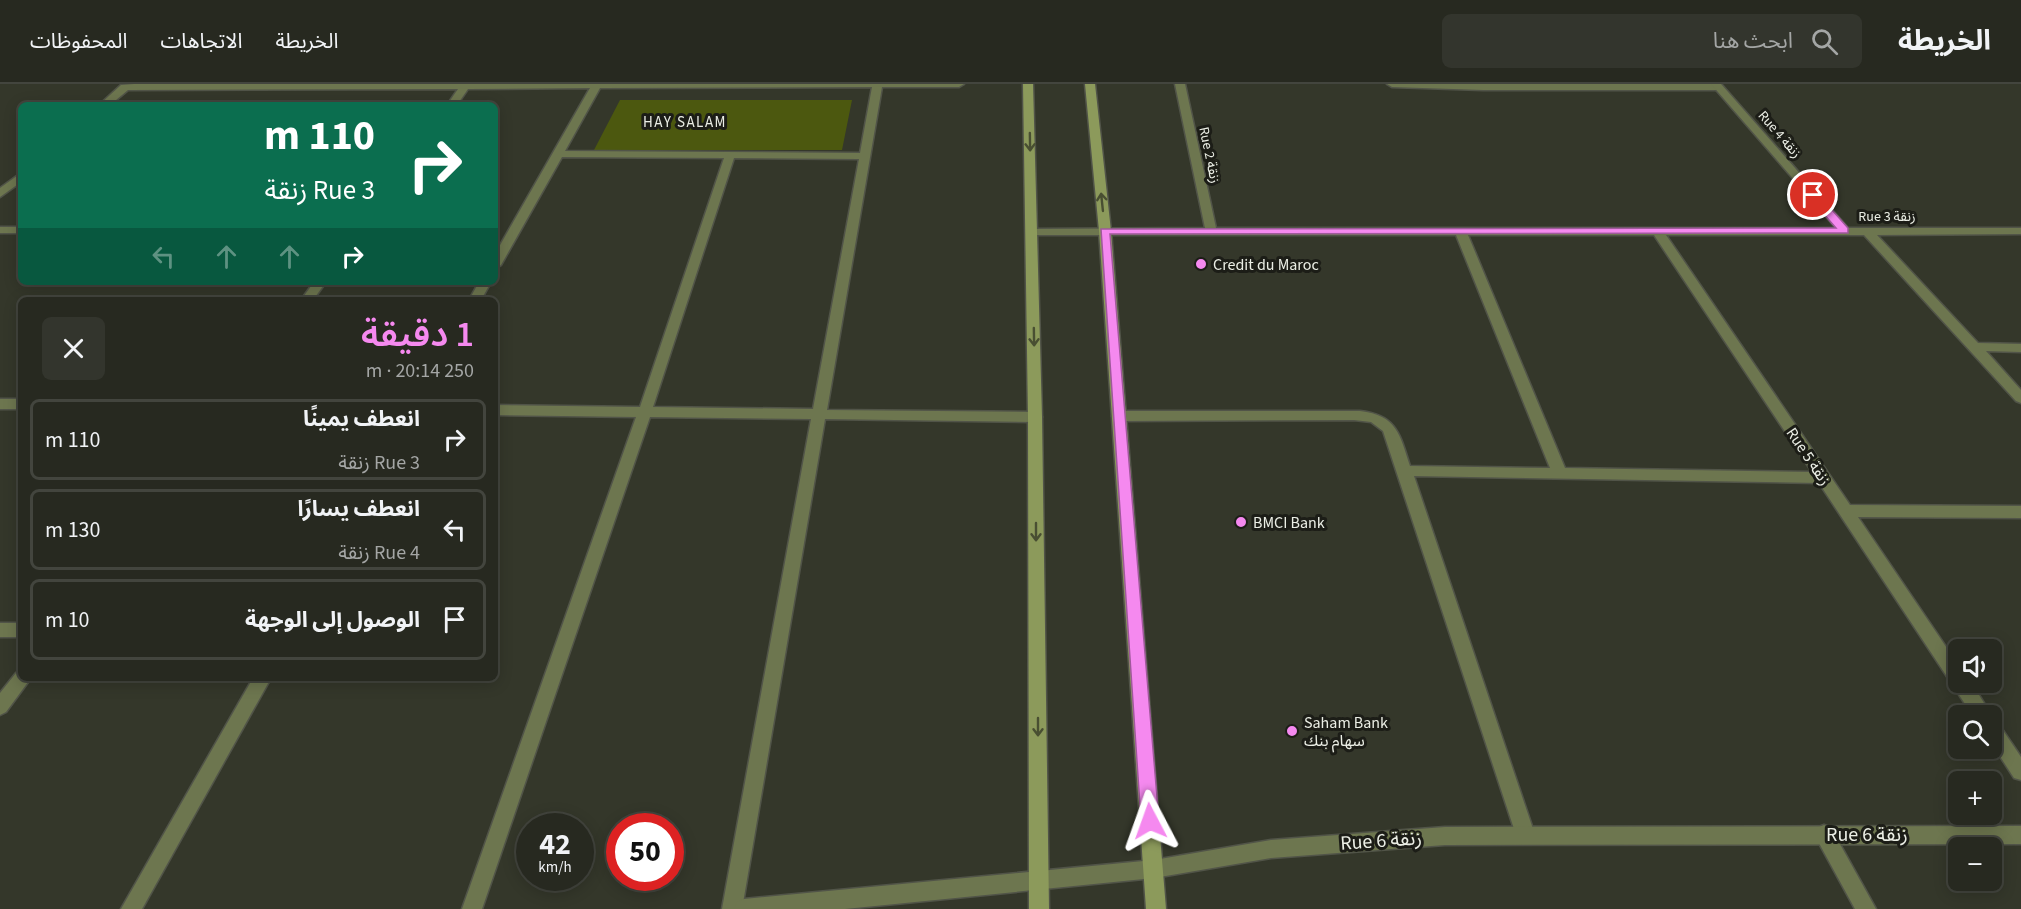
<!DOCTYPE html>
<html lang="ar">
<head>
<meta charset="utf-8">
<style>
  body { margin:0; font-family:"Source Sans 3","Noto Sans Arabic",sans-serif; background:#33352d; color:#f1f3f6; direction:rtl; height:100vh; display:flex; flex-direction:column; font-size:22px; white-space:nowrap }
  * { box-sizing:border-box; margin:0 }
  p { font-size:20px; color:#a4a6a5 }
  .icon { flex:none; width:33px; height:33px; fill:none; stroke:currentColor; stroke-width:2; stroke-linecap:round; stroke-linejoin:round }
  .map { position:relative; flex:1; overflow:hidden; direction:ltr }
  .sheet { position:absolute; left:18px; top:213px; width:480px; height:384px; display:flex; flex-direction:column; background:#272920; border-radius:9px; box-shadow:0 3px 15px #0003,0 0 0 2px #43453e; direction:rtl }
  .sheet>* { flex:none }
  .hud { position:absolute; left:18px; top:18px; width:480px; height:183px; border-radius:9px; box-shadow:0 3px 15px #0003,0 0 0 2px #43453e; direction:rtl; background:#0b6e4f; color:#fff; overflow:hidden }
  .controls { position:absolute; left:1948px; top:555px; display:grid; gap:12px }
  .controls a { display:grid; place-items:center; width:54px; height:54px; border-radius:9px; background:#272920; box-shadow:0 3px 15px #0003,0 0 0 2px #43453e; font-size:30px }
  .speed { position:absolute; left:516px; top:729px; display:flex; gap:12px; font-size:30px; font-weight:700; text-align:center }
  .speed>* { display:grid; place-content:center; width:78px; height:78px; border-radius:50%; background:#272920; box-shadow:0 3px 15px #0003,0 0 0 2px #43453e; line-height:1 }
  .speed small { font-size:15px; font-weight:400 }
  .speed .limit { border:9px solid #d22; background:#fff; color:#111 }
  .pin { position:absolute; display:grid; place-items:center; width:51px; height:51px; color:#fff; margin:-26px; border:3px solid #fff; border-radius:50%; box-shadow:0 2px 6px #0007 }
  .me { position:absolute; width:66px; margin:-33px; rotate:356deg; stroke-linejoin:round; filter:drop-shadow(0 0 4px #0008) }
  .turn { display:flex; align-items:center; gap:21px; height:126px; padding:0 24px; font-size:27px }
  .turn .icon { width:78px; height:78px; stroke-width:2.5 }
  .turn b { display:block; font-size:42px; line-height:51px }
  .lanes { display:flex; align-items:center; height:57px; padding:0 24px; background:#0003; justify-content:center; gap:30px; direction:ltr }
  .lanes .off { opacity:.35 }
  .round { display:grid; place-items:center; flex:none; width:63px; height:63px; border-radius:9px; background:#33352d }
  .head { display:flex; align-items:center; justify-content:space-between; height:102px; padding:0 24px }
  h1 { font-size:36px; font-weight:600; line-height:45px; color:#f589ef }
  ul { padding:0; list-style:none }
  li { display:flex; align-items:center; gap:18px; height:81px; margin:0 12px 9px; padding:0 12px; border:3px solid #43453e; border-radius:9px }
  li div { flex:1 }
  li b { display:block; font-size:22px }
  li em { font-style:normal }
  header { display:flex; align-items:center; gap:36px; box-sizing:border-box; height:84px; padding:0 30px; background:#272920; border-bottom:2px solid #43453e }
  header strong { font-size:28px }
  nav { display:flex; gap:33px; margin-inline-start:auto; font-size:21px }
  .search { width:420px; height:54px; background:#33352d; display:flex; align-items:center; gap:15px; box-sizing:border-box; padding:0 21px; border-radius:9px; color:#a4a6a5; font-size:22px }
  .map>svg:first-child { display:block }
</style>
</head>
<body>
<header>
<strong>الخريطة</strong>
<div class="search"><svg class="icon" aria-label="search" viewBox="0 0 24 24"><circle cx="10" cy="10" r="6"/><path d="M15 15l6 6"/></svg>ابحث هنا</div>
<nav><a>الخريطة</a><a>الاتجاهات</a><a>المحفوظات</a></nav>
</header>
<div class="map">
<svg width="2021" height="825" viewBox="0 0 2021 825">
  <rect width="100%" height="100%" fill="#34372a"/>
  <polygon fill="#4c580f" points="620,16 852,16 842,66 594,66"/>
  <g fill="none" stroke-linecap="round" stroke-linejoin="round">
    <defs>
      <polygon id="service" points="1387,0 1718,0 1723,3 1718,6 1483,6 1392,3"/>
      <polygon id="pedestrian" points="1824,741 1831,744 1876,825 1855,825 1814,750 1817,744"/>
      <g id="minor">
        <path d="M134,0H964L959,3H882L827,326L1035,328L1042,333L1035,338L825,335L742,825H722L811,335L650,333L482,825H462L636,333L495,331V321L640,323L724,74L562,73L501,181L495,185V170L590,4L468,5L457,21H447L458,5L128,6L110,21H99L121,1ZM872,3L860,69L565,67L600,4ZM734,74L859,75L813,325L653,323Z"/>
        <path d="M1175,0H1185L1216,144H1836L1711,0H1721L1848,144H2021V150L1877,151L1978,259L2021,260V268L1986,267L2021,306V319L2016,317L1864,151H1666L1850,421L2021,422V434L1858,433L1959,582V598H1971L1992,632H1973L1819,399L1414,392L1535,751L1532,757L1525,760L1518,757L1383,347L1371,338L1354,336L1119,337L1112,332L1119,327H1360C1397,331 1400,351 1410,382L1550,384L1456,151H1032L1026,148L1032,145L1205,144ZM1468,151H1654L1812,388L1565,384Z"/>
        <polygon points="21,89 21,98 0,113 0,104"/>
        <rect x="0" y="143" width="21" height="6"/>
        <polygon points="314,198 326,198 313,216 301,216"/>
        <polygon points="479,198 491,198 481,216 469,216"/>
        <rect x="0" y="315" width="21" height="10"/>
        <rect x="0" y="539" width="21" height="14"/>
        <polygon points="21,587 21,594 31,594 6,628 0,631 0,609 16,589"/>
        <polygon points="253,594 271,594 142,825 121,825"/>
        <polygon points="1992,637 1998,639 2021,673 2021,696 2014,694 1992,660"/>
      </g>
      <polygon id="tertiary" points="2021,742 2021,760 1445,761 1271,774 1154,794 845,825 734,825 737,818 744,815 1154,776 1271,756 1445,743"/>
      <g id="secondary">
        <polygon points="1023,0 1033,0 1042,333 1049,825 1029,825 1028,333"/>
        <polygon points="1085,0 1095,0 1111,147 1166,825 1146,825 1099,147"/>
      </g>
    </defs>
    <use href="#service" stroke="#515448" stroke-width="3"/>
    <use href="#pedestrian" stroke="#515448" stroke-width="3"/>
    <use href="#minor" stroke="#515448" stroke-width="3"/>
    <use href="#tertiary" stroke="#515448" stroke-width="3"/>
    <use href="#secondary" stroke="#515448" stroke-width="3"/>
    <use href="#service" fill="#6d764f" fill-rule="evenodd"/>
    <use href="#pedestrian" fill="#6d764f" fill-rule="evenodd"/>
    <use href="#minor" fill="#6d764f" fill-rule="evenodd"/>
    <use href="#tertiary" fill="#6d764f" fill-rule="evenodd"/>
    <use href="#secondary" fill="#8c9a5b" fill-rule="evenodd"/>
  </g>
  <defs><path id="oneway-shaft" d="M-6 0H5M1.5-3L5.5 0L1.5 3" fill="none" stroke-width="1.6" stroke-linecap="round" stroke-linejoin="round" transform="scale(1.5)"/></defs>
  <g stroke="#494f32">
    <use href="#oneway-shaft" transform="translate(1030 58) rotate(89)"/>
    <use href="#oneway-shaft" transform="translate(1102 118) rotate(-96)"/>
    <use href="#oneway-shaft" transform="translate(1034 253) rotate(89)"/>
    <use href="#oneway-shaft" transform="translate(1036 448) rotate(90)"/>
    <use href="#oneway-shaft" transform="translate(1038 643) rotate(90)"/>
  </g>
  <polygon fill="#f589ef" stroke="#9f599b" stroke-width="1.5" points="1809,109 1817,109 1848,144 1848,149 1110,150 1159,737 1156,743 1150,745 1144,743 1141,737 1101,145 1836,144 1809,113"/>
  <g fill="#f589ef" stroke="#1c1d17" stroke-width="2">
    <circle cx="1201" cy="180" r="6"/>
    <circle cx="1241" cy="438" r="6"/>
    <circle cx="1292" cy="647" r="6"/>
  </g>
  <g text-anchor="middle" stroke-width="6" stroke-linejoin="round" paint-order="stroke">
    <g font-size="14" fill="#ebeee5" stroke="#1c1d17">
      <text transform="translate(1780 50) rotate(49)" y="5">Rue 4 زنقة</text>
      <text transform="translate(1210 71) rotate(78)" y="5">Rue 2 زنقة</text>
      <text x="1887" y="137">Rue 3 زنقة</text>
    </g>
    <g font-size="15" letter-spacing="1.5" fill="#ebeee5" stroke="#1c1d17">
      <text x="685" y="43">HAY SALAM</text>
    </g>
    <g font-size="16" fill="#ebeee5" stroke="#1c1d17" text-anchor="start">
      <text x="1213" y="186">Credit du Maroc</text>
      <text x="1253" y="444">BMCI Bank</text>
      <text x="1304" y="644">Saham Bank<tspan x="1304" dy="18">سهام بنك</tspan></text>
    </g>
    <g font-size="16" fill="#ebeee5" stroke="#1c1d17">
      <text transform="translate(1809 372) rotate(56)" y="6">Rue 5 زنقة</text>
    </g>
    <g font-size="20" fill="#ebeee5" stroke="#1c1d17">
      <text x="1867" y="757">Rue 6 زنقة</text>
      <text transform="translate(1381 756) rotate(-4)" y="7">Rue 6 زنقة</text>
    </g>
  </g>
</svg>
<div class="controls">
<a><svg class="icon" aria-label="sound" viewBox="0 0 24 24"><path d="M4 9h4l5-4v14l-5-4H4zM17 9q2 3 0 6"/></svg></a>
<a><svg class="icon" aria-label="search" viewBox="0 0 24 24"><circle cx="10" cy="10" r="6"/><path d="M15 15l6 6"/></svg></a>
<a>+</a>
<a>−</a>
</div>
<div class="speed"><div>42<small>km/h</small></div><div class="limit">50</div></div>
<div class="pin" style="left:1813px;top:111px;background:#d93025"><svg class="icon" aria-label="arrive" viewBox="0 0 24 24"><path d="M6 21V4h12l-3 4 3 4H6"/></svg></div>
<svg class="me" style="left:1150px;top:737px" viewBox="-20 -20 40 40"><path d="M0-17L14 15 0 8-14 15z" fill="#f589ef" stroke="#fff" stroke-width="4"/></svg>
<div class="hud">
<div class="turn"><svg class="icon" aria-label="right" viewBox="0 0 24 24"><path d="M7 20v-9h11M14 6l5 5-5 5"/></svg><div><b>110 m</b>Rue 3 زنقة</div></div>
<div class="lanes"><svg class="icon off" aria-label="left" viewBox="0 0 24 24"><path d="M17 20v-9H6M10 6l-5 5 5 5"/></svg><svg class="icon off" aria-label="ahead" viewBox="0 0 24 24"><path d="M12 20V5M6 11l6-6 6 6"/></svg><svg class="icon off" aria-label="ahead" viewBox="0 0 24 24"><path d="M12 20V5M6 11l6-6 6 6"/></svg><svg class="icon" aria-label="right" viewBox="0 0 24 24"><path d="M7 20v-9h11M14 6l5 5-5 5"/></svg></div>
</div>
<section class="sheet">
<div class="head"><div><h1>1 دقيقة</h1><p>250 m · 20:14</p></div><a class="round"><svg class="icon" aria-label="close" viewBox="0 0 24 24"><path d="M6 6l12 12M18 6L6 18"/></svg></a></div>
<ul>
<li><svg class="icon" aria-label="right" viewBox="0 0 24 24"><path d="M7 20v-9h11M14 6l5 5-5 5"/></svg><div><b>انعطف يمينًا</b><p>Rue 3 زنقة</p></div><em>110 m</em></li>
<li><svg class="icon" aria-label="left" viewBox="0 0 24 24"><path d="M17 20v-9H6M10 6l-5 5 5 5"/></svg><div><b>انعطف يسارًا</b><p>Rue 4 زنقة</p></div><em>130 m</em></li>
<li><svg class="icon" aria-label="arrive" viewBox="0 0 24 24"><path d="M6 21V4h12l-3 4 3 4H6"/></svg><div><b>الوصول إلى الوجهة</b></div><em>10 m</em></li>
</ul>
</section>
</div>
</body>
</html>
